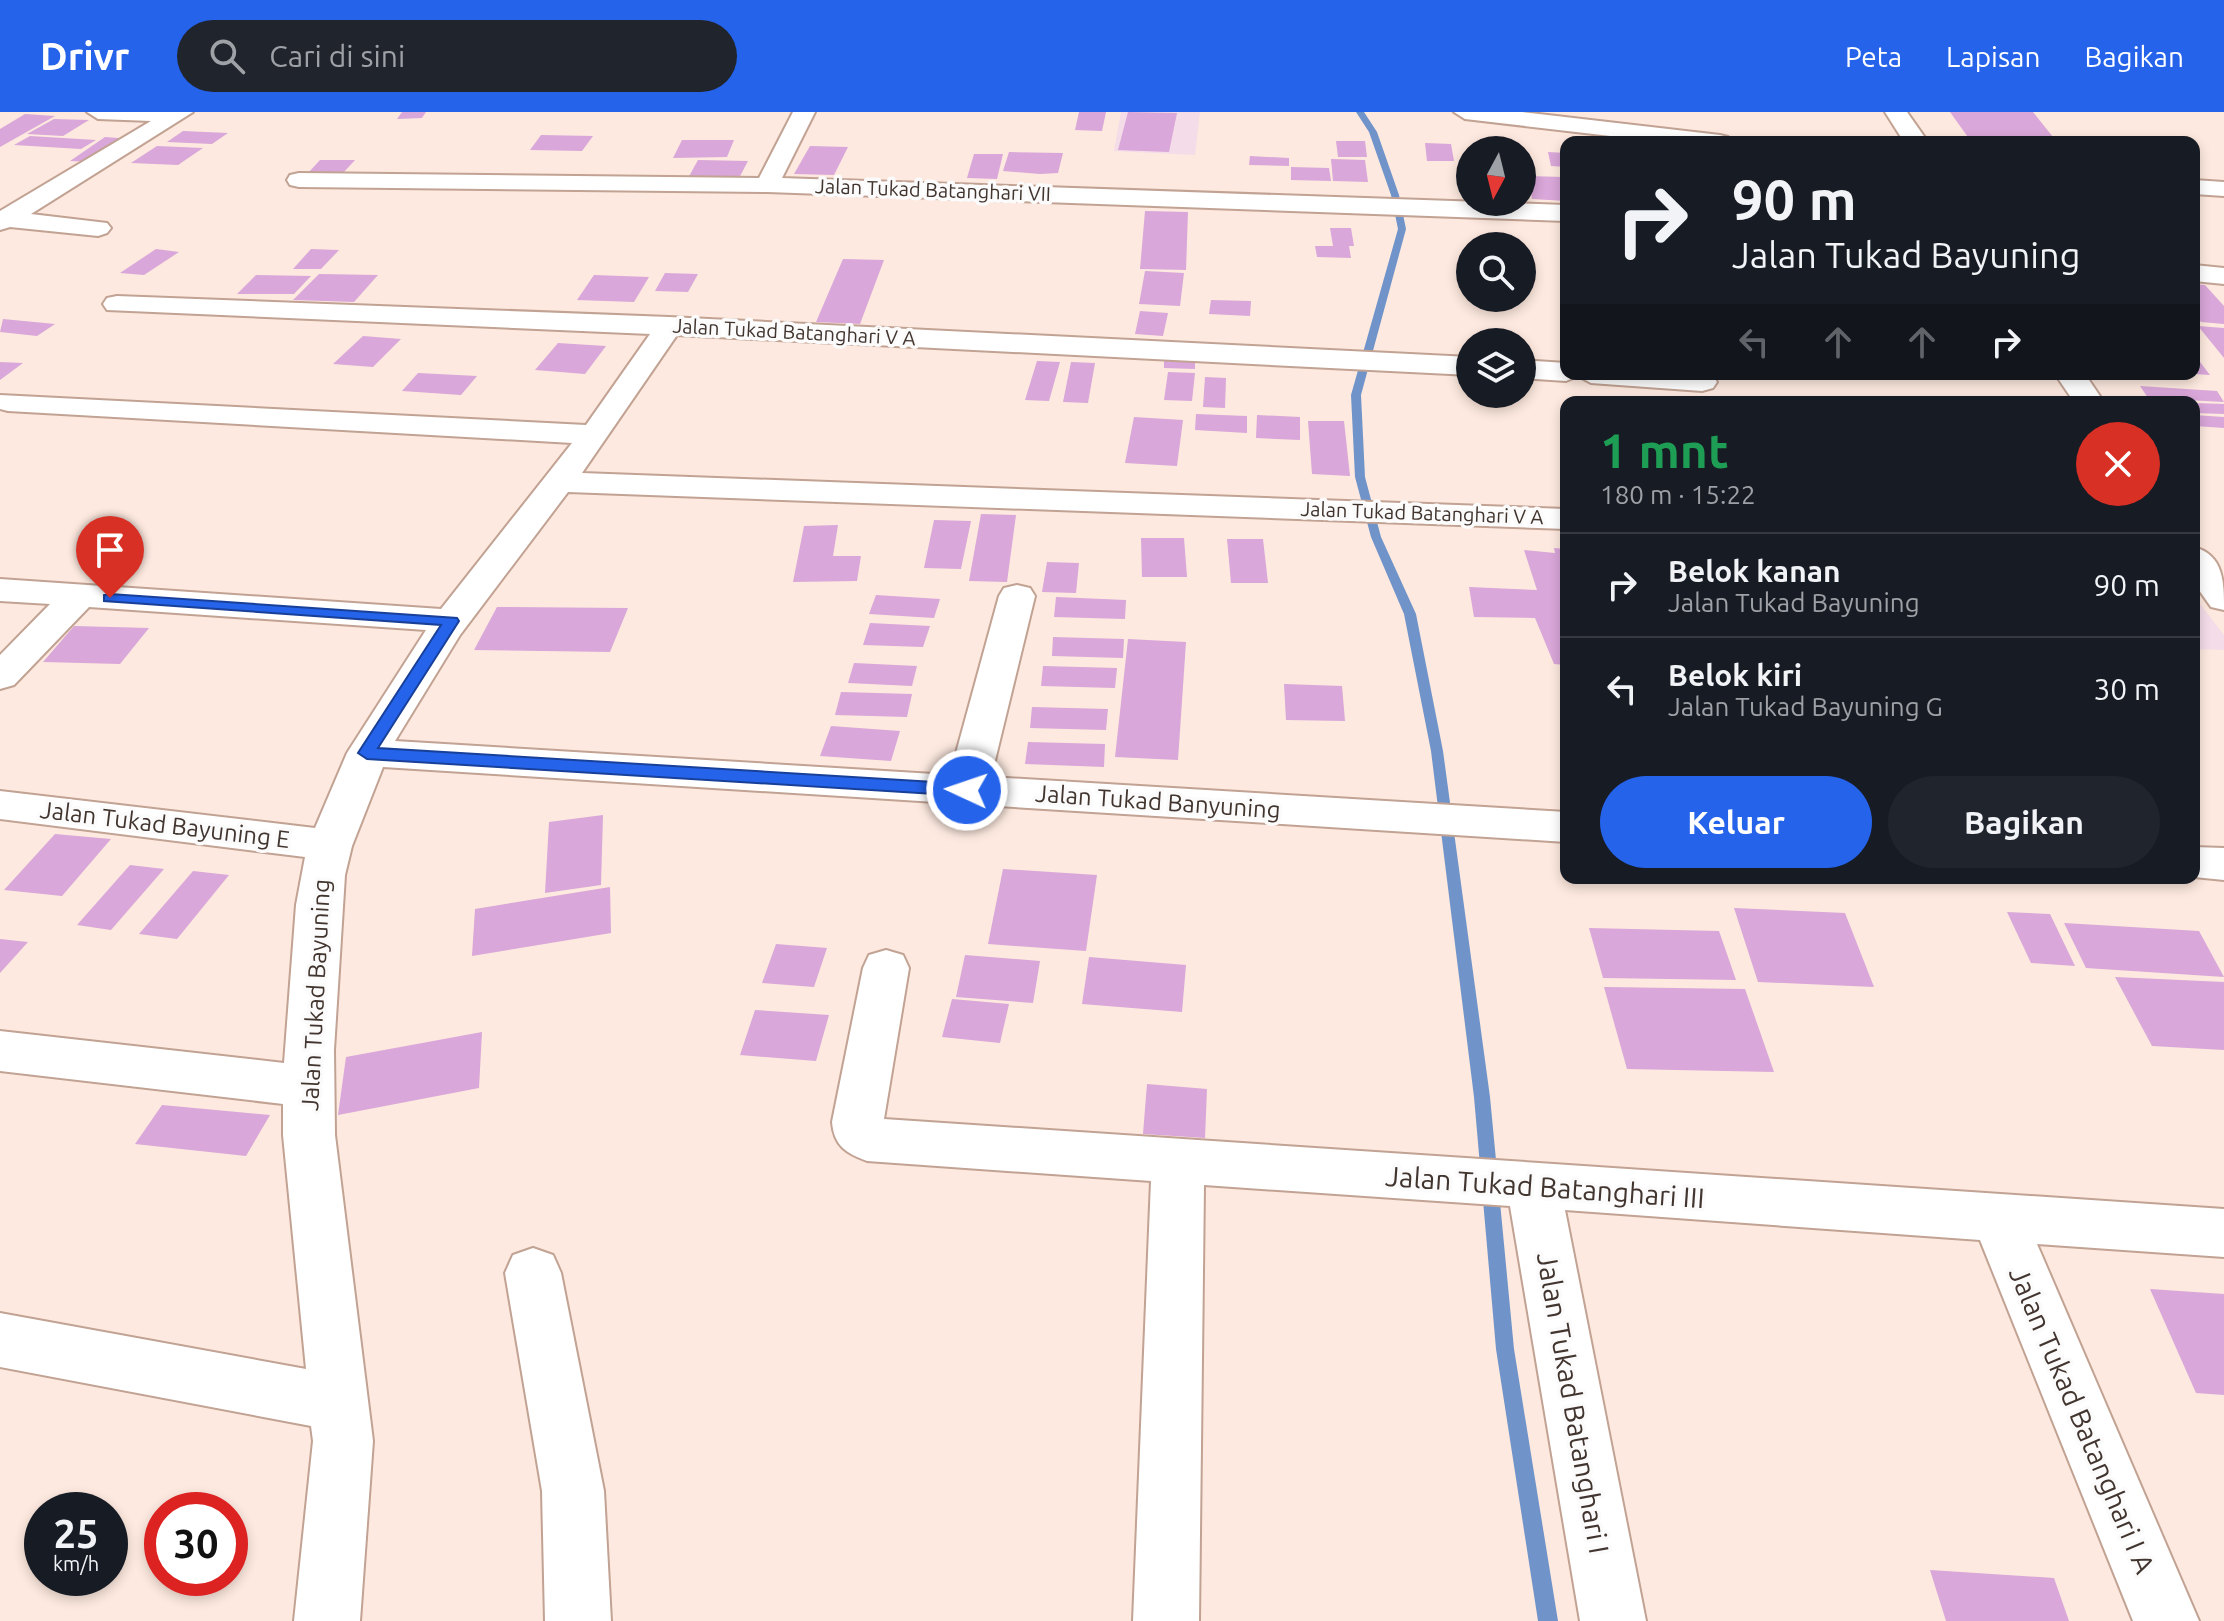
<!DOCTYPE html>
<html lang="id">
<head>
<meta charset="utf-8">
<style>
  body { margin:0; font-family:Ubuntu,sans-serif; background:#20242c; color:#f1f3f6; height:100vh; display:flex; flex-direction:column; font-size:30px; white-space:nowrap }
  * { box-sizing:border-box; margin:0 }
  p { font-size:26px; color:#9ea1a6 }
  .icon { flex:none; width:44px; height:44px; fill:none; stroke:currentColor; stroke-width:2; stroke-linecap:round; stroke-linejoin:round }
  .map { position:relative; flex:1; overflow:hidden }
  .sheet { position:absolute; left:1560px; top:284px; width:640px; height:488px; display:flex; flex-direction:column; background:#171b24; border-radius:16px; box-shadow:0 4px 12px #0003 }
  .sheet>* { flex:none }
  .hud { position:absolute; left:1560px; top:24px; width:640px; height:244px; border-radius:16px; box-shadow:0 4px 12px #0003; background:#171b24; color:#f1f3f6; overflow:hidden }
  .needle { width:52px; rotate:187deg }
  .buttons { position:absolute; left:1456px; top:24px; display:grid; gap:16px }
  .buttons a { display:grid; place-items:center; width:80px; height:80px; border-radius:50%; background:#171b24; box-shadow:0 4px 12px #0003; font-size:40px }
  .speed { position:absolute; left:24px; top:1380px; display:flex; gap:16px; font-size:40px; font-weight:700; text-align:center }
  .speed>* { display:grid; place-content:center; width:104px; height:104px; border-radius:50%; background:#171b24; box-shadow:0 4px 12px #0003; line-height:1 }
  .speed small { font-size:20px; font-weight:400 }
  .speed .limit { border:12px solid #d22; background:#fff; color:#111 }
  .pin { position:absolute; display:grid; place-items:center; width:68px; height:68px; color:#fff; margin:-82px -34px; border-radius:50% 50% 50% 0; rotate:-45deg; box-shadow:0 0 8px #0007 }
  .pin .icon { rotate:45deg }
  .me { position:absolute; width:88px; margin:-44px; rotate:273deg; stroke-linejoin:round; filter:drop-shadow(0 0 6px #0008) }
  .turn { display:flex; align-items:center; gap:28px; height:168px; padding:0 40px; font-size:36px }
  .turn .icon { width:104px; height:104px; stroke-width:2.5 }
  .turn b { display:block; font-size:56px; line-height:68px }
  .lanes { display:flex; align-items:center; height:76px; padding:0 40px; background:#0003; justify-content:center; gap:40px; direction:ltr }
  .lanes .off { opacity:.35 }
  .round { display:grid; place-items:center; flex:none; width:84px; height:84px; border-radius:42px; background:#20242c }
  .head { display:flex; align-items:center; justify-content:space-between; height:136px; padding:0 40px }
  h1 { font-size:48px; font-weight:600; line-height:60px; color:#1e9e55 }
  .action { display:flex; gap:16px; margin-top:auto; padding:16px 40px }
  .action a { flex:1; height:92px; border-radius:48px; background:#2563eb; color:#fff; font-size:32px; font-weight:600; line-height:92px; text-align:center }
  .action a+a { background:#20242c; color:#f1f3f6 }
  ul { padding:0; list-style:none }
  li { display:flex; align-items:center; gap:24px; height:104px; padding:0 40px; border-top:2px solid #363941 }
  li div { flex:1 }
  li b { display:block; font-size:30px }
  li em { font-style:normal }
  header { display:flex; align-items:center; gap:48px; box-sizing:border-box; height:112px; padding:0 40px; background:#2563eb; color:#fff }
  header strong { font-size:38px }
  nav { display:flex; gap:44px; margin-inline-start:auto; font-size:28px }
  .search { width:560px; height:72px; background:#20242c; display:flex; align-items:center; gap:20px; box-sizing:border-box; padding:0 28px; border-radius:44px; color:#9ea1a6; font-size:30px }
  .map>svg:first-child { display:block }
</style>
</head>
<body>
<header>
<strong>Drivr</strong>
<div class="search"><svg class="icon" aria-label="search" viewBox="0 0 24 24"><circle cx="10" cy="10" r="6"/><path d="M15 15l6 6"/></svg>Cari di sini</div>
<nav><a>Peta</a><a>Lapisan</a><a>Bagikan</a></nav>
</header>
<div class="map">
<svg width="2224" height="1509" viewBox="0 0 2224 1509">
  <rect width="100%" height="100%" fill="#fde9df"/>
  <g fill="#f4dce8">
    <polygon points="1121,0 1200,0 1195,43 1114,39"/>
    <polygon points="2194,484 2224,523 2224,538 2194,537"/>
  </g>
  <g fill="none" stroke-linecap="round" stroke-linejoin="round">
    <polygon fill="#7094c9" fill-rule="evenodd" points="1356,0 1364,0 1377,20 1399,83 1406,117 1361,283 1365,365 1381,425 1416,502 1443,639 1490,985 1514,1237 1558,1509 1538,1509 1496,1237 1474,985 1431,639 1404,502 1371,425 1355,365 1351,283 1398,117 1391,83 1369,20"/>
  </g>
  <g fill="#d9a7d9">
    <polygon points="402,0 426,0 422,6 397,7"/>
    <polygon points="1079,0 1106,0 1102,19 1075,18"/>
    <polygon points="1128,0 1177,1 1169,40 1118,38"/>
    <polygon points="1950,0 2033,0 2057,30 1970,28"/>
    <polygon points="25,2 55,4 0,35 0,17"/>
    <polygon points="54,7 89,8 63,24 27,22"/>
    <polygon points="183,19 228,21 212,32 167,30"/>
    <polygon points="541,23 593,24 582,39 530,38"/>
    <polygon points="30,24 96,28 81,37 14,33"/>
    <polygon points="105,25 131,27 92,50 70,49"/>
    <polygon points="682,28 734,28 727,45 673,46"/>
    <polygon points="1336,29 1365,29 1367,45 1338,45"/>
    <polygon points="1425,31 1451,32 1454,49 1427,49"/>
    <polygon points="157,34 203,36 178,53 131,51"/>
    <polygon points="810,34 848,35 834,63 794,62"/>
    <polygon points="1009,40 1063,41 1058,61 1040,62 1003,59"/>
    <polygon points="1548,40 1566,41 1566,55 1551,54"/>
    <polygon points="974,42 1003,42 997,67 967,66"/>
    <polygon points="1250,44 1289,46 1289,54 1249,53"/>
    <polygon points="1331,47 1365,48 1368,70 1333,69"/>
    <polygon points="320,48 355,48 344,60 309,60"/>
    <polygon points="698,48 748,49 738,68 687,68"/>
    <polygon points="1291,55 1329,56 1331,69 1291,68"/>
    <polygon points="1528,64 1563,65 1566,89 1532,87"/>
    <polygon points="1145,99 1188,100 1186,158 1140,157"/>
    <polygon points="1330,116 1351,116 1354,134 1349,134 1351,146 1317,145 1315,134 1333,134"/>
    <polygon points="156,137 179,140 144,163 120,161"/>
    <polygon points="311,137 339,138 321,157 293,157"/>
    <polygon points="843,147 884,148 860,212 816,210"/>
    <polygon points="1145,159 1184,161 1180,194 1139,192"/>
    <polygon points="665,161 698,162 688,180 655,179"/>
    <polygon points="319,162 378,163 354,190 293,188"/>
    <polygon points="256,163 311,164 294,182 237,182"/>
    <polygon points="594,163 649,165 634,190 577,188"/>
    <polygon points="2194,172 2205,173 2224,194 2224,212 2201,210 2194,202"/>
    <polygon points="1211,188 1251,189 1250,204 1209,202"/>
    <polygon points="1140,199 1168,201 1163,224 1135,222"/>
    <polygon points="3,207 55,212 37,224 0,220"/>
    <polygon points="2198,214 2224,216 2224,246"/>
    <polygon points="363,224 401,227 373,255 333,252"/>
    <polygon points="558,231 606,234 585,262 535,258"/>
    <polygon points="2194,242 2210,263 2194,262"/>
    <polygon points="1164,247 1195,248 1195,257 1164,256"/>
    <polygon points="1037,249 1060,250 1049,289 1025,288"/>
    <polygon points="0,250 23,251 0,268"/>
    <polygon points="1071,250 1095,251 1088,291 1063,290"/>
    <polygon points="1168,260 1195,261 1192,289 1164,288"/>
    <polygon points="418,261 477,264 461,283 402,279"/>
    <polygon points="1205,265 1226,266 1225,296 1203,295"/>
    <polygon points="2140,274 2217,279 2224,290 2148,286"/>
    <polygon points="2194,291 2224,292 2224,302 2194,301"/>
    <polygon points="1196,302 1247,304 1247,321 1195,318"/>
    <polygon points="1257,303 1300,305 1300,328 1256,326"/>
    <polygon points="2194,303 2224,305 2224,316 2194,314"/>
    <polygon points="1134,305 1183,308 1177,354 1125,351"/>
    <polygon points="1308,309 1344,309 1350,364 1312,362"/>
    <polygon points="981,402 1016,403 1007,470 969,469"/>
    <polygon points="934,408 971,409 961,457 924,456"/>
    <polygon points="838,413 833,444 861,444 857,469 793,470 804,414"/>
    <polygon points="1141,426 1184,426 1187,465 1142,465"/>
    <polygon points="1227,427 1263,427 1268,471 1231,471"/>
    <polygon points="1554,436 1566,437 1566,553 1554,552 1535,506 1474,505 1469,475 1537,478 1524,438 1555,441"/>
    <polygon points="1047,450 1079,451 1076,481 1042,480"/>
    <polygon points="876,483 940,487 934,506 869,502"/>
    <polygon points="1056,485 1126,488 1125,507 1054,505"/>
    <polygon points="497,495 628,496 610,540 474,538"/>
    <polygon points="870,511 930,514 923,535 863,533"/>
    <polygon points="74,514 149,516 120,552 43,550"/>
    <polygon points="1053,525 1124,527 1123,546 1052,544"/>
    <polygon points="1128,527 1186,530 1178,648 1115,645"/>
    <polygon points="854,551 917,554 912,574 848,571"/>
    <polygon points="1043,554 1117,556 1115,576 1041,574"/>
    <polygon points="1284,572 1342,574 1345,609 1286,608"/>
    <polygon points="841,580 912,582 907,605 835,603"/>
    <polygon points="1032,595 1108,597 1106,618 1030,616"/>
    <polygon points="831,614 900,619 891,649 820,644"/>
    <polygon points="1028,630 1105,632 1104,655 1025,652"/>
    <polygon points="603,703 601,773 545,781 549,710"/>
    <polygon points="55,722 111,727 62,784 4,778"/>
    <polygon points="130,753 164,757 111,818 77,813"/>
    <polygon points="1003,757 1097,763 1086,839 988,832"/>
    <polygon points="193,759 229,763 177,827 139,822"/>
    <polygon points="610,775 611,821 472,844 475,797"/>
    <polygon points="1734,796 1845,801 1874,875 1758,870"/>
    <polygon points="2007,800 2050,802 2075,854 2031,851"/>
    <polygon points="2064,811 2199,819 2224,865 2086,856"/>
    <polygon points="1589,816 1719,819 1736,868 1603,866"/>
    <polygon points="0,827 28,830 0,861"/>
    <polygon points="776,832 827,836 814,875 762,871"/>
    <polygon points="965,843 1040,849 1033,891 956,885"/>
    <polygon points="1089,845 1186,853 1182,900 1082,892"/>
    <polygon points="2115,865 2224,870 2224,938 2152,934"/>
    <polygon points="1604,875 1745,877 1774,960 1627,957"/>
    <polygon points="952,887 1009,892 1000,931 942,925"/>
    <polygon points="755,898 829,903 816,949 740,943"/>
    <polygon points="482,920 479,976 338,1003 346,945"/>
    <polygon points="1147,972 1207,977 1205,1026 1143,1022"/>
    <polygon points="162,993 270,1003 246,1044 135,1032"/>
    <polygon points="2150,1177 2224,1182 2224,1283 2196,1281"/>
    <polygon points="1930,1458 2054,1466 2069,1509 1946,1509"/>
  </g>
  <g fill="none" stroke-linecap="round" stroke-linejoin="round">
    <defs>
      <g id="street">
        <polygon points="87,0 193,0 31,102 107,111 111,116 107,121 98,124 10,115 0,118 0,99 151,9 98,7"/>
        <polygon points="793,0 815,0 782,66 1566,93 1566,109 767,80 299,75 290,73 287,68 290,63 299,61 759,66"/>
        <polygon points="1454,0 1522,0 1720,23 1728,25 1732,30 1662,30 1465,7"/>
        <polygon points="2194,68 2224,70 2224,84 2194,82"/>
        <polygon points="2194,153 2224,156 2224,172 2194,169"/>
        <polygon points="117,184 669,205 1470,245 1470,263 677,223 582,361 1566,397 1566,417 568,380 460,523 395,629 950,663 999,484 1004,476 1017,473 1030,476 1035,484 991,665 1566,700 1566,730 383,655 352,734 345,763 334,938 335,1023 373,1329 360,1509 294,1509 313,1329 311,1314 0,1255 0,1201 306,1257 283,1023 283,992 0,959 0,919 284,951 296,793 305,745 0,707 0,679 315,716 347,641 426,518 89,495 14,573 0,577 0,543 50,492 0,489 0,467 441,497 572,331 8,299 0,297 0,283 586,313 650,222 107,198 103,192 107,186"/>
        <polygon points="1522,248 1566,251 1566,262 1706,262 1713,264 1717,270 1713,276 1702,279 1591,271 1578,264 1566,269 1522,266"/>
        <polygon points="2194,735 2224,736 2224,768 2194,765"/>
        <path d="M886,838L903,843L909,856L884,1007L2224,1097V1145L2037,1132L2199,1509H2133L1980,1128L1565,1098L1646,1509H1580L1510,1094L1204,1073L1199,1509H1133L1151,1069L867,1049C846,1041 834,1034 832,1010L863,856L869,843Z"/>
        <polygon points="533,1136 553,1143 561,1161 604,1379 611,1509 545,1509 542,1379 505,1161 513,1143"/>
      </g>
      <g id="secondary">
        <polygon points="1885,0 1907,0 1928,30 1904,30"/>
        <polygon points="2055,262 2085,262 2104,290 2074,290"/>
        <path d="M2194,435C2224,443 2224,471 2224,498L2211,495L2194,471Z"/>
      </g>
    </defs>
    <use href="#street" stroke="#c1a293" stroke-width="4"/>
    <use href="#secondary" stroke="#c1a293" stroke-width="4"/>
    <use href="#street" fill="#fff" fill-rule="evenodd"/>
    <use href="#secondary" fill="#fff" fill-rule="evenodd"/>
  </g>
  <polygon fill="#2563eb" stroke="#184099" stroke-width="2" points="110,482 457,506 459,509 378,636 967,672 976,678 967,684 367,647 358,641 441,513 104,489 104,483"/>
  <g text-anchor="middle" stroke-width="7" stroke-linejoin="round" paint-order="stroke">
    <g font-size="20" fill="#42352f" stroke="#fbfbfb">
      <text transform="translate(933 78) rotate(2)" y="7">Jalan Tukad Batanghari VII</text>
      <text transform="translate(794 220) rotate(3)" y="7">Jalan Tukad Batanghari V A</text>
      <text transform="translate(1422 401) rotate(2)" y="7">Jalan Tukad Batanghari V A</text>
    </g>
    <g font-size="24" fill="#42352f" stroke="#fbfbfb">
      <text transform="translate(1158 690) rotate(4)" y="8">Jalan Tukad Banyuning</text>
      <text transform="translate(165 713) rotate(7)" y="8">Jalan Tukad Bayuning E</text>
      <text transform="translate(316 883) rotate(-87)" y="8">Jalan Tukad Bayuning</text>
    </g>
    <g font-size="28" fill="#42352f" stroke="#fbfbfb">
      <text transform="translate(1545 1075) rotate(4)" y="10">Jalan Tukad Batanghari III</text>
      <text transform="translate(1573 1291) rotate(80)" y="10">Jalan Tukad Batanghari I</text>
      <text transform="translate(2082 1308) rotate(67)" y="10">Jalan Tukad Batanghari I A</text>
    </g>
  </g>
</svg>
<div class="buttons">
<a><svg class="needle" viewBox="-14 -14 28 28"><path d="M0-13l5 13h-10z" fill="#e53935"/><path d="M0 13l5-13h-10z" fill="#9ea1a6"/></svg></a>
<a><svg class="icon" aria-label="search" viewBox="0 0 24 24"><circle cx="10" cy="10" r="6"/><path d="M15 15l6 6"/></svg></a>
<a><svg class="icon" aria-label="layers" viewBox="0 0 24 24"><path d="M12 4l9 5-9 5-9-5zM3 14l9 5 9-5"/></svg></a>
</div>
<div class="speed"><div>25<small>km/h</small></div><div class="limit">30</div></div>
<div class="pin" style="left:110px;top:486px;background:#d93025"><svg class="icon" aria-label="arrive" viewBox="0 0 24 24"><path d="M6 21V4h12l-3 4 3 4H6"/></svg></div>
<svg class="me" style="left:967px;top:678px" viewBox="-20 -20 40 40"><circle r="17" fill="#2563eb" stroke="#fff" stroke-width="3"/><path d="M0-11L8 9 0 5-8 9z" fill="#fff"/></svg>
<div class="hud">
<div class="turn"><svg class="icon" aria-label="right" viewBox="0 0 24 24"><path d="M7 20v-9h11M14 6l5 5-5 5"/></svg><div><b>90 m</b>Jalan Tukad Bayuning</div></div>
<div class="lanes"><svg class="icon off" aria-label="left" viewBox="0 0 24 24"><path d="M17 20v-9H6M10 6l-5 5 5 5"/></svg><svg class="icon off" aria-label="ahead" viewBox="0 0 24 24"><path d="M12 20V5M6 11l6-6 6 6"/></svg><svg class="icon off" aria-label="ahead" viewBox="0 0 24 24"><path d="M12 20V5M6 11l6-6 6 6"/></svg><svg class="icon" aria-label="right" viewBox="0 0 24 24"><path d="M7 20v-9h11M14 6l5 5-5 5"/></svg></div>
</div>
<section class="sheet">
<div class="head"><div><h1>1 mnt</h1><p>180 m · 15:22</p></div><a class="round" style="background:#d93025;color:#fff"><svg class="icon" aria-label="close" viewBox="0 0 24 24"><path d="M6 6l12 12M18 6L6 18"/></svg></a></div>
<ul>
<li><svg class="icon" aria-label="right" viewBox="0 0 24 24"><path d="M7 20v-9h11M14 6l5 5-5 5"/></svg><div><b>Belok kanan</b><p>Jalan Tukad Bayuning</p></div><em>90 m</em></li>
<li><svg class="icon" aria-label="left" viewBox="0 0 24 24"><path d="M17 20v-9H6M10 6l-5 5 5 5"/></svg><div><b>Belok kiri</b><p>Jalan Tukad Bayuning G</p></div><em>30 m</em></li>
</ul>
<div class="action"><a>Keluar</a><a>Bagikan</a></div>
</section>
</div>
</body>
</html>
